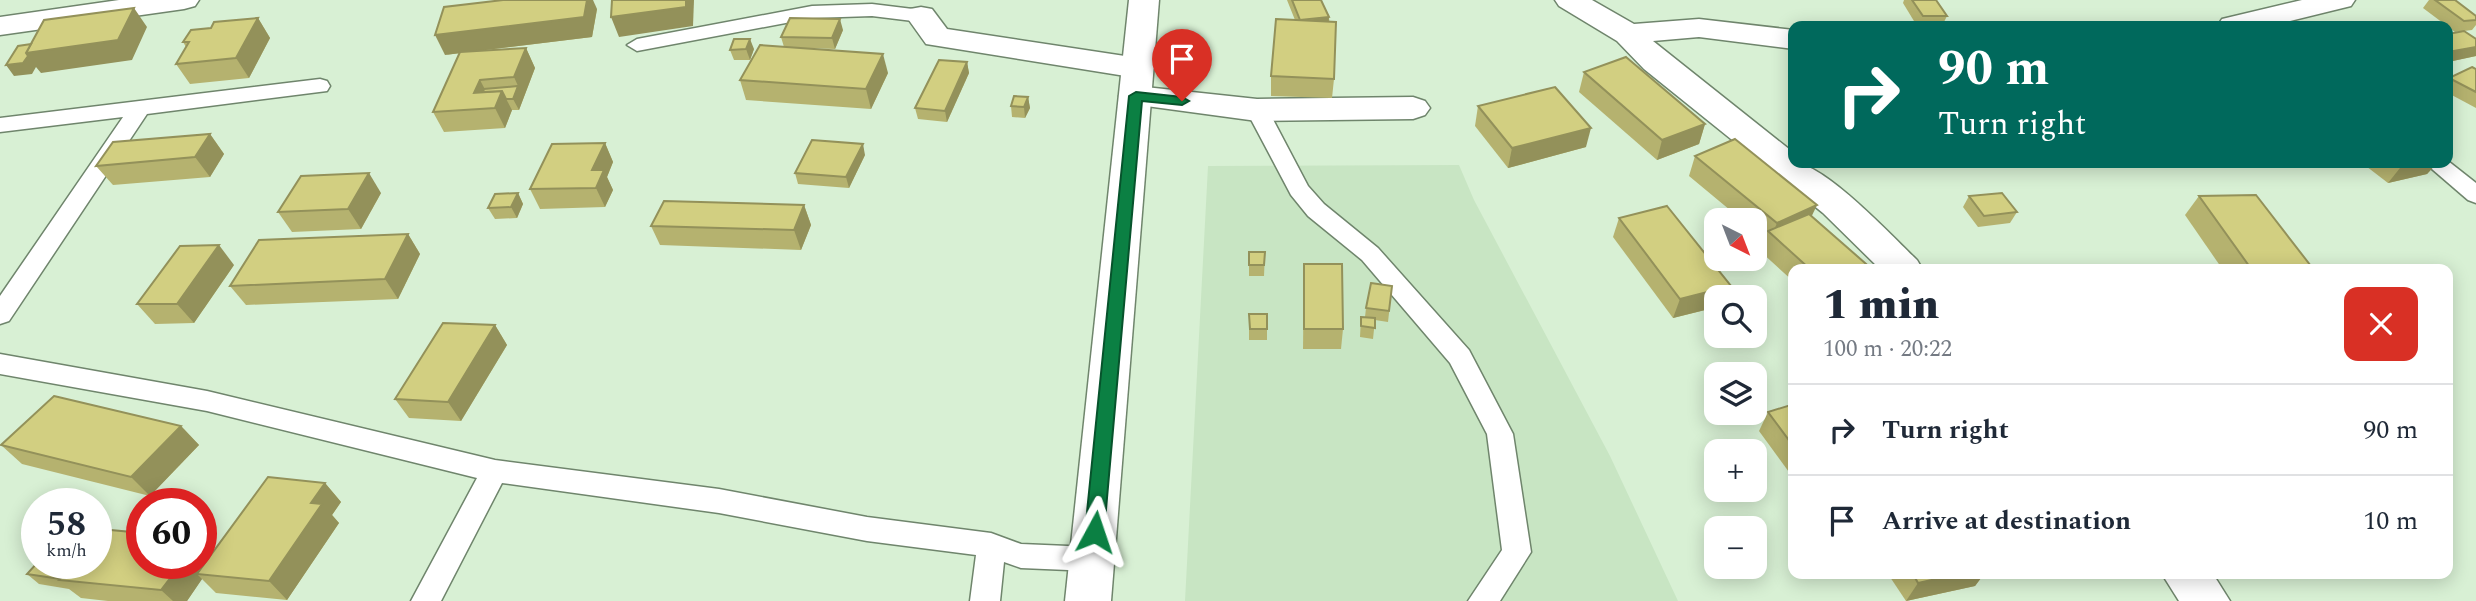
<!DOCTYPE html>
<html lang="en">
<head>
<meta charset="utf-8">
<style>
  body { margin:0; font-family:Spectral,serif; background:#f6f6f7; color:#1f2937; height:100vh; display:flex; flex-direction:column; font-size:26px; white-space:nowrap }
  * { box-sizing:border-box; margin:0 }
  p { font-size:23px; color:#747a83 }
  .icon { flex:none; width:38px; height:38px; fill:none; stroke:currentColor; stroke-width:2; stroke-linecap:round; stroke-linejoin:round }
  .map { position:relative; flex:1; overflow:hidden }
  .side { position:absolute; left:1788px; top:264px; width:665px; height:315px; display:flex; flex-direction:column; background:#fff; border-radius:14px; box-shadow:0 4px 18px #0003 }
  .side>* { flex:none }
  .hud { position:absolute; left:1788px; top:21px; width:665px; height:147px; border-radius:14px; box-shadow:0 4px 18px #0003; background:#00695c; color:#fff; overflow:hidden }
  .needle { width:46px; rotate:138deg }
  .tools { position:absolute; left:1704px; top:208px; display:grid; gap:14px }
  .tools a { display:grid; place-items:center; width:63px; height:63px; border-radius:14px; background:#fff; box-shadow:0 4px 18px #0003; font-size:35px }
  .speed { position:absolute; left:21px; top:488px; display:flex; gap:14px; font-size:35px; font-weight:700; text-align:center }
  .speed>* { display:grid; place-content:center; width:91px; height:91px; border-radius:50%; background:#fff; box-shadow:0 4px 18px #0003; line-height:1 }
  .speed small { font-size:18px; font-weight:400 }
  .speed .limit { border:10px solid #d22; background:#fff; color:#111 }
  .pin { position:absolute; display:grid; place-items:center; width:60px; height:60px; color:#fff; margin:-72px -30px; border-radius:50% 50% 50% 0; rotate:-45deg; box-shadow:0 0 7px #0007 }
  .pin .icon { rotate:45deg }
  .me { position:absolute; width:77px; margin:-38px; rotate:5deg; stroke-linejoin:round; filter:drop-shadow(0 0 5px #0008) }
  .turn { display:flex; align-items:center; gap:24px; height:147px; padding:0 35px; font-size:32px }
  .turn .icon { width:91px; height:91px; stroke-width:2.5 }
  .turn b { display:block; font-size:49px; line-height:60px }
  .round { display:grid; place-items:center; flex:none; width:74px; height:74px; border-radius:14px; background:#f6f6f7 }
  .summary { display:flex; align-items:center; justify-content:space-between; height:119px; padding:0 35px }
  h1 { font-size:42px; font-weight:800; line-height:52px }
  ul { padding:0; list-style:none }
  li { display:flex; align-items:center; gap:21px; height:91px; padding:0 35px; border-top:2px solid #e0e1e3 }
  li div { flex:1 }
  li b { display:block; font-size:26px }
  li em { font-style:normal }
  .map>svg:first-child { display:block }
</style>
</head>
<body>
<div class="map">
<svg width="2476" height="601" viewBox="0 0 2476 601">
  <rect width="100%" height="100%" fill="#d8f0d4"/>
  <polygon fill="#c8e5c3" points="1459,165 1474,200 1610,456 1678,601 1185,601 1208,166"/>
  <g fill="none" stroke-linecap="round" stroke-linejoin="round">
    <defs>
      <g id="lane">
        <polygon points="872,4 921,10 931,16 921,22 872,16 812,18 637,51 627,45 637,39 812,6"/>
        <polygon points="320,79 327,81 330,86 327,91 147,114 9,321 0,324 0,296 123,117 0,132 0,118"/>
        <polygon points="1257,103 1268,110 1308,186 1324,204 1378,248 1469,350 1513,434 1531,552 1500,601 1468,601 1502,550 1487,434 1450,363 1362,260 1308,216 1291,195 1246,110"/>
        <polygon points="2448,161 2476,183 2476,203 2468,200 2425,163"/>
        <polygon points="0,354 207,391 495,460 719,489 867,517 991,533 1021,544 1092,547 1102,550 1106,559 1102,568 1092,571 1021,568 1004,562 1000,601 970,601 976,555 867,541 719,513 502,483 441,601 411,601 477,478 207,411 0,374"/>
      </g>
      <g id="street">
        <polygon points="119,0 199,0 195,6 184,9 0,35 0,17"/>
        <path d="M1555,0H1592L1634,24L1699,19L1794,30V49L1699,37L1653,41L1794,153V163C1824,163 1893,237 1917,260L1923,270H1881L1823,213L1644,69L1617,41L1559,6Z"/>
        <polygon points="2302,0 2355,0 2351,6 2270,26 2217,26 2222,19"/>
        <polygon points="921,7 932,9 947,29 1138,58 1149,61 1154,68 1149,75 1138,78 926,44 906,16 910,9"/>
        <polygon points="1136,86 1257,99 1413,97 1425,101 1430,108 1425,115 1413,119 1257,121 1124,103 1119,96 1124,89"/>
        <polygon points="2162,574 2213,574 2230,601 2179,601"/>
      </g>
      <polygon id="primary" points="1129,0 1159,0 1111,601 1065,601"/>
    </defs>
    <use href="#lane" stroke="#6f856c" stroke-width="3"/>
    <use href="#street" stroke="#6f856c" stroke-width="3"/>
    <use href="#primary" stroke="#6f856c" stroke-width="3"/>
    <use href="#lane" fill="#fff" fill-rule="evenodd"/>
    <use href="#street" fill="#fff" fill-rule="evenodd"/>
    <use href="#primary" fill="#fff" fill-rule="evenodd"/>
  </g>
  <g fill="#b5b26f">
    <polygon points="1287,0 1321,0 1329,17 1334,79 1332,98 1271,96 1271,76 1295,20"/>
    <polygon points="1904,0 1936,0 1947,16 1942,26 1917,26 1903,3"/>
    <polygon points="2429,0 2455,0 2476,16 2476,25 2472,30 2464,31 2476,56 2448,62 2448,34 2463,31 2455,32 2423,8"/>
    <polygon points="597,9 592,37 469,52 526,48 535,68 519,110 512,110 505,128 444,132 433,112 460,53 445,55"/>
    <polygon points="258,18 270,38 249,78 190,84 176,64 186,47 183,42 211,28"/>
    <polygon points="843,30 835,49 806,48 888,73 871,109 746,100 740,80 784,47 781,37"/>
    <polygon points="754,49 750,60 734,60 730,50"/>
    <polygon points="967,62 969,73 947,122 918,119 915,108"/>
    <polygon points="2476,69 2476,108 2448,93 2449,78"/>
    <polygon points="1584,72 1705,124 1699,144 1657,160 1579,92"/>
    <polygon points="1028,97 1030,108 1025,118 1012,117 1011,106"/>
    <polygon points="1478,106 1586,147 1508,168 1475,126"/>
    <polygon points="210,134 224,154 210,177 113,185 96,166"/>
    <polygon points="605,143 613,162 607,177 613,190 605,207 540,209 530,189"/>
    <polygon points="865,155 849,188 798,184 795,173"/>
    <polygon points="1695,156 1812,216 1873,270 1794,270 1794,282 1760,251 1764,239 1755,232 1755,220 1742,220 1689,176"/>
    <polygon points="2362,163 2437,163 2427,174 2388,183"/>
    <polygon points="381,193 361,229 292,232 278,212"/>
    <polygon points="518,193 523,204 517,218 495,219 488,208"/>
    <polygon points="1969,196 2017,212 2010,223 1978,227 1963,207"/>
    <polygon points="2199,196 2314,270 2223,270 2185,215"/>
    <polygon points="804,205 811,225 801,250 660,245 651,226"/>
    <polygon points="1619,218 1717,298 1717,307 1673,318 1613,237"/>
    <polygon points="408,234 420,254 398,299 246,305 230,286"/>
    <polygon points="1265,252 1264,276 1249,276 1249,265"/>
    <polygon points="1304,264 1343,329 1341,349 1303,349"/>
    <polygon points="234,265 194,323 155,324 137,304"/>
    <polygon points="1392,286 1388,322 1375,320 1373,339 1360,337 1361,317 1365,317 1366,308"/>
    <polygon points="1249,314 1267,329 1267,340 1249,340"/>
    <polygon points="495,325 507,345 461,421 409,418 395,399"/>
    <polygon points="1794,404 1794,479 1759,431 1768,412"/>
    <polygon points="181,426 199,445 150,496 22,464 1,445"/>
    <polygon points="325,483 341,502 332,515 339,523 287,600 216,593 202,579 187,601 108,601 81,598 69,589 39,584 27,574 201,564 201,541 213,553"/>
    <polygon points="1888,574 1984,574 1975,586 1906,601"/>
  </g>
  <g fill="#93915a">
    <polygon points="587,0 593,0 597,9 592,37 445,55 435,35"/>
    <polygon points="686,0 694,0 693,26 619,37 611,17"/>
    <polygon points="134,8 147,27 132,60 41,73 36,67 32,74 14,76 6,65 26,53"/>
    <polygon points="1329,17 1328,28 1301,21"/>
    <polygon points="258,18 270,38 249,78 236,58"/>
    <polygon points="840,19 843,30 835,49 832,38"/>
    <polygon points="750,39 754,49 750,60 746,49"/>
    <polygon points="2476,47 2476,56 2448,62 2448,52"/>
    <polygon points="526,48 535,68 519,110 513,99 518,86 514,77"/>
    <polygon points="883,54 888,73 871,109 866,89"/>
    <polygon points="967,62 969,73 947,122 945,111"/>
    <polygon points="480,80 490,99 474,93"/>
    <polygon points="502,91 512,110 505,128 495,108"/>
    <polygon points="1028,97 1030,108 1025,118 1024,107"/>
    <polygon points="1705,124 1699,144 1657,160 1662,140"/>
    <polygon points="1591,128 1586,147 1508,168 1512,148"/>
    <polygon points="210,134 224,154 210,177 195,157"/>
    <polygon points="605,143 613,162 607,177 613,190 605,207 596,188 592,170"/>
    <polygon points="863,144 865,155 849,188 846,177"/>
    <polygon points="2404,163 2437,163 2427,174 2388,183"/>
    <polygon points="369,173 381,193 361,229 348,209"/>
    <polygon points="518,193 523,204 517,218 511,207"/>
    <polygon points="804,205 811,225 801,250 794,230"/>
    <polygon points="1817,205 1808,224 1772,235 1777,223"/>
    <polygon points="408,234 420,254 398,299 385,279"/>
    <polygon points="219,245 234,265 194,323 177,304"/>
    <polygon points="1731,286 1726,298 1717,298 1717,307 1673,318 1680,299"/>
    <polygon points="495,325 507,345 461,421 448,402"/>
    <polygon points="181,426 199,445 150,496 131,477"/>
    <polygon points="325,483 341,502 332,515 339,523 287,600 269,581 311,503"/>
    <polygon points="201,541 218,558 197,574 202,579 187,601 173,601 161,590 181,564 201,564"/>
    <polygon points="1959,574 1984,574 1975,586 1906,601 1918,583"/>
  </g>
  <g fill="#d2cf81" stroke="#93915a" stroke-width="2">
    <polygon points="503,0 587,0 584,17 435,35 444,7"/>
    <polygon points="612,0 686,0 686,7 611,17"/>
    <polygon points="1292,0 1321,0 1329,17 1300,20"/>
    <polygon points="1912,0 1936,0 1947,16 1923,16"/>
    <polygon points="2435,0 2455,0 2476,16 2476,20 2464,21"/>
    <polygon points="134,8 118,40 26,53 44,20"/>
    <polygon points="258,18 236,58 176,64 189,42 183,42 191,30 211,28 214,22"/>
    <polygon points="790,18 840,19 832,38 781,37"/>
    <polygon points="1276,19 1336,22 1334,79 1271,76"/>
    <polygon points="2464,31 2476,39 2476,47 2448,52 2448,34"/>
    <polygon points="734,39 750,39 746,49 730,50"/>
    <polygon points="31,44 26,53 28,56 23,63 6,65 18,46"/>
    <polygon points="760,45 883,54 866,89 740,80"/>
    <polygon points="526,48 514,77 480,80 474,93 502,91 495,108 433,112 460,52"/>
    <polygon points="1626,57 1705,124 1662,140 1584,72"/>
    <polygon points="939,60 967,62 945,111 915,108"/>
    <polygon points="2472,67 2476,69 2476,92 2449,78"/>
    <polygon points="518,86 513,99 506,99 502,91 483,92 484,89"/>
    <polygon points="1555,87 1591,128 1512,148 1478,106"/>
    <polygon points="1014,96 1028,97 1024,107 1011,106"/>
    <polygon points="210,134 195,157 96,166 113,142"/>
    <polygon points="1735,139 1817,205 1777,223 1695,156"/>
    <polygon points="812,140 863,144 846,177 795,173"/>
    <polygon points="605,143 592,170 604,170 596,188 530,189 552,144"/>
    <polygon points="369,173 348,209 278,212 301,176"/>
    <polygon points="518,193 511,207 488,208 495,194"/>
    <polygon points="2002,193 2017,212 1984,216 1969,196"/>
    <polygon points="2256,195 2314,270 2252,270 2199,196"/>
    <polygon points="664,201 804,205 794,230 651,226"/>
    <polygon points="1667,206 1731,286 1680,299 1619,218"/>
    <polygon points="1809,214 1873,270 1811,270 1768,231"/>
    <polygon points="408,234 385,279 230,286 259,240"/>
    <polygon points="219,245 177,304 137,304 180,246"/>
    <polygon points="1249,252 1265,252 1264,265 1249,265"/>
    <polygon points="1304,264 1342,264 1343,329 1304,329"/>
    <polygon points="1371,283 1392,286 1389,311 1366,308"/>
    <polygon points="1249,314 1267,314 1267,329 1250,329"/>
    <polygon points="1361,317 1375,318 1375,328 1361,326"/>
    <polygon points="443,323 495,325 448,402 395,399"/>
    <polygon points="54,396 181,426 131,477 1,445"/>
    <polygon points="1794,404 1794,447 1768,412"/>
    <polygon points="268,477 325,483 311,503 322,504 269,581 197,574"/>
    <polygon points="100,529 142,533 142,564 181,564 161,590 59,580 72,564 96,564 96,534"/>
    <polygon points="37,563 37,564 72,564 60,579 27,574"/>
    <polygon points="1913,574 1959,574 1918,583"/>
  </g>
  <polygon fill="#0b8043" stroke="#07532c" stroke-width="2" points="1136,92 1182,97 1189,101 1182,105 1142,101 1104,532 1101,537 1088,537 1085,532 1129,96"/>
</svg>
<div class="tools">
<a><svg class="needle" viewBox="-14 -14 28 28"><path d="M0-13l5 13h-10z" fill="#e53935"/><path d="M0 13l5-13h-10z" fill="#747a83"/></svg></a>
<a><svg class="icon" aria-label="search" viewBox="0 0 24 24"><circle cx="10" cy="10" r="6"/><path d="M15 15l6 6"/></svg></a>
<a><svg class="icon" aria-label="layers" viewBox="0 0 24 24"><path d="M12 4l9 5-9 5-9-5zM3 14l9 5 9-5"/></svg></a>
<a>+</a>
<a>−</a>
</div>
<div class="speed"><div>58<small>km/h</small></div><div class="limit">60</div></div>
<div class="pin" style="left:1182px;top:101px;background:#d93025"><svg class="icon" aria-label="arrive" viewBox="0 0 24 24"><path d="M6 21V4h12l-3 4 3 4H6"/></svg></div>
<svg class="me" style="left:1095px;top:532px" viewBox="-20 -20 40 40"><path d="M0-17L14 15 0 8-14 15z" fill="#0b8043" stroke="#fff" stroke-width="4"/></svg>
<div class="hud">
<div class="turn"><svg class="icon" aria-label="right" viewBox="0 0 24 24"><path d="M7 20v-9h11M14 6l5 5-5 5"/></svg><div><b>90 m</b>Turn right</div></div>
</div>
<section class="side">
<div class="summary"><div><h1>1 min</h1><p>100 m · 20:22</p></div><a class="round" style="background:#d93025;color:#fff"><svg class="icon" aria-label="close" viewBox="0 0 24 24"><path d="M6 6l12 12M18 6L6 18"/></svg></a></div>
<ul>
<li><svg class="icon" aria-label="right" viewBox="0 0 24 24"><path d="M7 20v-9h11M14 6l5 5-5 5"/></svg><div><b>Turn right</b></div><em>90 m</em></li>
<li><svg class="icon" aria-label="arrive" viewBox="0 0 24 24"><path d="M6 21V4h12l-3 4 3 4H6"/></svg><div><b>Arrive at destination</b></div><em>10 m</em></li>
</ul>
</section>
</div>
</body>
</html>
